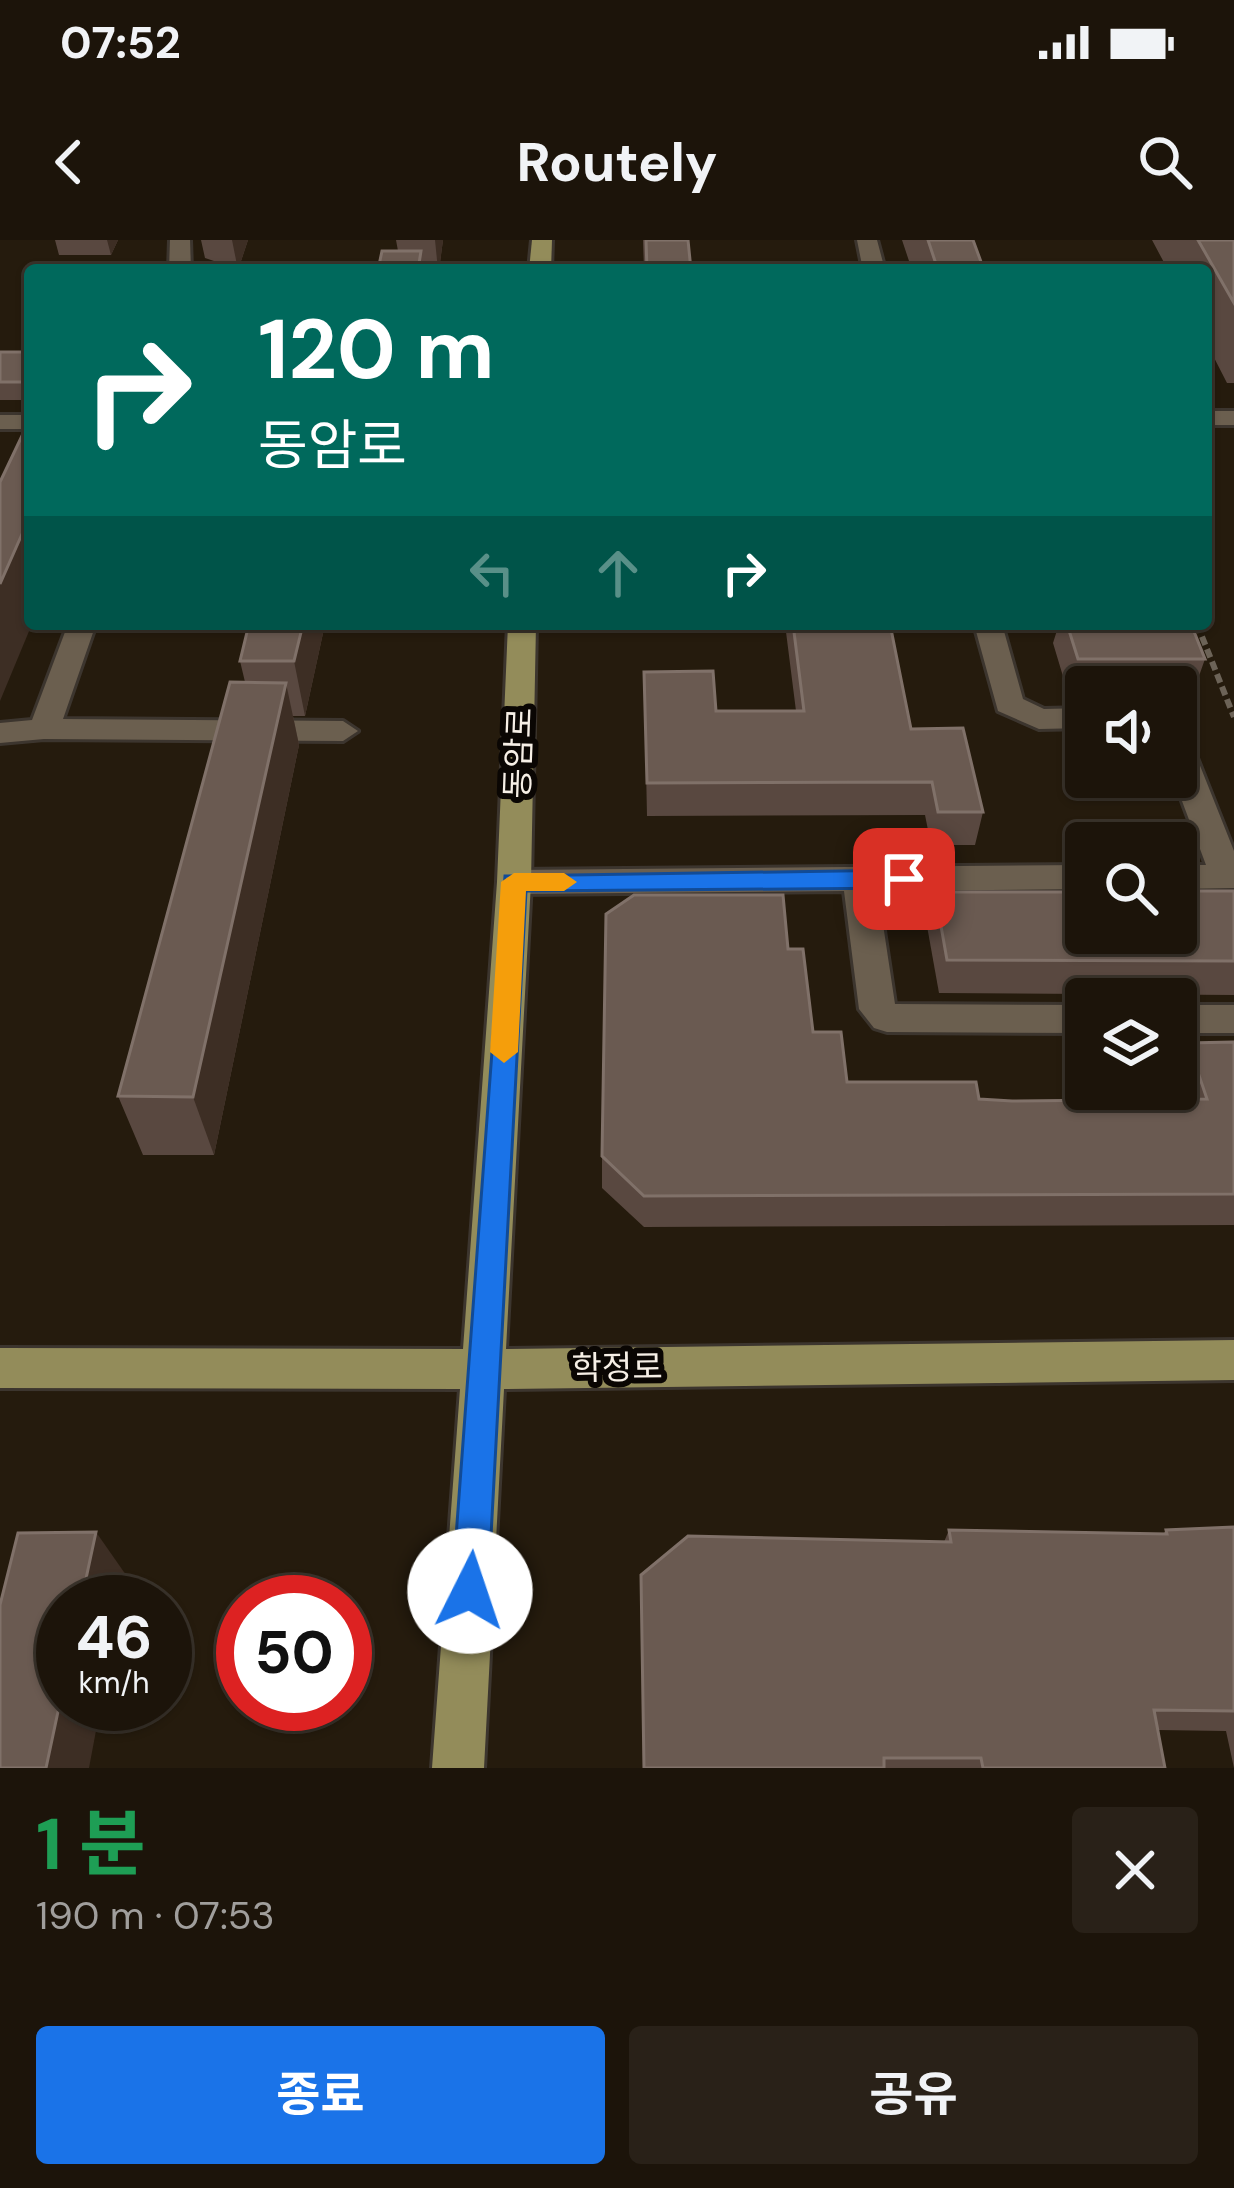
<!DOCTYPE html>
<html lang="ko">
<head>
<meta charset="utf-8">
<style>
  body { margin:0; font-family:"DM Sans","Noto Sans KR",sans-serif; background:#292118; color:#f1f3f6; height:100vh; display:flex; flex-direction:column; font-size:45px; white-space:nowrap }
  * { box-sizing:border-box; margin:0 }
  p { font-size:39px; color:#a09e9c }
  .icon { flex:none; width:66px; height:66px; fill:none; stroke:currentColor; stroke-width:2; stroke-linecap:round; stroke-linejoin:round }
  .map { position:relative; height:1528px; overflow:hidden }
  .sheet { display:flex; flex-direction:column; background:#1c140a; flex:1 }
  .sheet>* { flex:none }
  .hud { position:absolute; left:24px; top:24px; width:1188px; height:366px; border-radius:12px; box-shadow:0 3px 9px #0004,0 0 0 3px #3a332b; background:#00695c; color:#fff; overflow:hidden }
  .tools { position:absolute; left:1065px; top:426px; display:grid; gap:24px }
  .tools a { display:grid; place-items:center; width:132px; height:132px; border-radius:12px; background:#1c140a; box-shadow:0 3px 9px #0004,0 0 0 3px #3a332b; font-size:60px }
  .speed { position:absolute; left:36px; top:1335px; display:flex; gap:24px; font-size:60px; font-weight:700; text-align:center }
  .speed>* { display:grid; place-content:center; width:156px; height:156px; border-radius:50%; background:#1c140a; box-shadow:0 3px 9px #0004,0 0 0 3px #3a332b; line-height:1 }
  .speed small { font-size:30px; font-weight:400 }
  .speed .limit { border:18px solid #d22; background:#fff; color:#111 }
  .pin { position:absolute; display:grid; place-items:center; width:102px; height:102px; color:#fff; margin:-51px; border-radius:24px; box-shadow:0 6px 18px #0006 }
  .me { position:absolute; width:132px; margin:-66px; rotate:4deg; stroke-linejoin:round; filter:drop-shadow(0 0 9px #0008) }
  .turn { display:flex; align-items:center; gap:42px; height:252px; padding:0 36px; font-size:54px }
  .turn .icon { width:156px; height:156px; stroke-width:2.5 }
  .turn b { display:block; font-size:84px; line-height:102px }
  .lanes { display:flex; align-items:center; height:114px; padding:0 36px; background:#0003; justify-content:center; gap:60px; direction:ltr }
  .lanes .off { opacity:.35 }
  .round { display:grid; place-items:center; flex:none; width:126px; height:126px; border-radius:12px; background:#292118 }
  .overview { display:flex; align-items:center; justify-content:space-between; height:204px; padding:0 36px }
  h1 { font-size:72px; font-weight:700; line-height:90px; color:#1e9e55 }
  .action { display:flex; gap:24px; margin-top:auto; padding:24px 36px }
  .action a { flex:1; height:138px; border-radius:12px; background:#1a73e8; color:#fff; font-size:48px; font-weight:700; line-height:138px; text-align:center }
  .action a+a { background:#292118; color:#f1f3f6 }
  .status { display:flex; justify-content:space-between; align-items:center; height:84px; padding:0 60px; background:#1c140a; direction:ltr }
  .status svg { height:33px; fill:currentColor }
  header { display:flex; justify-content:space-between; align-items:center; height:156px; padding:0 36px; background:#1c140a; font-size:54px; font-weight:700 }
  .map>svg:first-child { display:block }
</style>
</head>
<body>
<div class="status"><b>07:52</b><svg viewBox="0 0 49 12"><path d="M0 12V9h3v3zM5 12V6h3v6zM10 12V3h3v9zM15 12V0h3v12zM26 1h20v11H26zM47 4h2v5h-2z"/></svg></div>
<header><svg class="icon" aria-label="back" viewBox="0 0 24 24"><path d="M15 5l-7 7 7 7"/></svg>Routely<svg class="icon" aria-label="search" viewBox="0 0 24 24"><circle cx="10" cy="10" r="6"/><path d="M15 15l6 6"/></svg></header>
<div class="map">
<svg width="1234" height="1528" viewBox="0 0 1234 1528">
  <rect width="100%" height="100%" fill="#251b0d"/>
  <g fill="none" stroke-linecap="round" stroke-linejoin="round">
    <defs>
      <g id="minor">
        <polygon points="170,0 190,0 191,30 169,30"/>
        <polygon points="857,0 877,0 885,30 863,30"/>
        <rect x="1206" y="171" width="28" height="14"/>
        <rect x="0" y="175" width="30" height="14"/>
        <polygon points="68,384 96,384 63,479 343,481 358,491 343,501 44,499 0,503 0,483 32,480"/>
        <polygon points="974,384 1002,384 1023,459 1044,469 1086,468 1086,488 1039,489 998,471"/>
        <polygon points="1176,493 1191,503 1234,611 1234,648 1176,649 1176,625 1206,625 1173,537"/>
        <polygon points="1086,625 1086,649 878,651 895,764 1086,765 1086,793 887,792 874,788 859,769 844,651 514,654 502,650 497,642 502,634 514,630"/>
        <rect x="1176" y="765" width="58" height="28"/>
      </g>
      <g id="major">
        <polygon points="532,0 552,0 551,30 529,30"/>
        <polygon points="508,384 536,384 531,642 506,1109 1234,1100 1234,1140 504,1149 484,1528 432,1528 460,1149 0,1148 0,1108 463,1109 497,642"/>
      </g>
    </defs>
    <use href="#minor" stroke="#3c352e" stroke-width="6"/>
    <use href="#major" stroke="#3c352e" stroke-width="6"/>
    <polyline stroke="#6c6357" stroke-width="6" stroke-dasharray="9 4.5" stroke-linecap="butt" points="1197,384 1234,477"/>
    <use href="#minor" fill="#6b5f4f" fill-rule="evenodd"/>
    <use href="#major" fill="#938c5a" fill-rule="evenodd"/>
  </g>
  <g fill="#594840">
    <polygon points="55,0 118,0 111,15 59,15"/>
    <polygon points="201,0 248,0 240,24 253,24 254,30 211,30 223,24 205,18"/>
    <polygon points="396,0 443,0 439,30 378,30 398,11"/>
    <polygon points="643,0 688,0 691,30 644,30"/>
    <polygon points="902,0 973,0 984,30 912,30"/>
    <polygon points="1152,0 1234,0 1234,143 1227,143 1206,102 1206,30 1168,30"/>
    <rect x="0" y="112" width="30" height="48"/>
    <polygon points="325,384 305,476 293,476 299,505 214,915 143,915 118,856 245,442 240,421"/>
    <polygon points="785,384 890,384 911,489 983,572 975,605 931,605 925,575 647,576 644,432 716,471 796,471"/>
    <polygon points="1059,384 1191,384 1205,419 1193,453 1176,453 1176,447 1086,447 1086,453 1068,453 1053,403"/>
    <polygon points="1234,651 1234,755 939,753 927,686 935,652"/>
    <polygon points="788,709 813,792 847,842 979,859 1012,861 1181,859 1176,845 1176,829 1188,803 1234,802 1234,985 644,987 602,948 602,916"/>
    <polygon points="1234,1287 1234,1528 1226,1491 1158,1490 1165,1528 643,1528 641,1335 944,1302 949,1290 1163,1294 1166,1290"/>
  </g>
  <g fill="#3d2e24">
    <polygon points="107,0 118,0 111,15"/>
    <polygon points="232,0 248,0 238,30"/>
    <polygon points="435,0 443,0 439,30 438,30"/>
    <polygon points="30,276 32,384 0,461 0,344"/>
    <polygon points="303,384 325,384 305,476 294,421"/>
    <polygon points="286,443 299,505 214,915 193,857"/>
    <polygon points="96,1292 126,1335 121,1362 81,1362"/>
    <polygon points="63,1448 63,1464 101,1464 89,1528 46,1528"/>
  </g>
  <g fill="#6a5a51" stroke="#807169" stroke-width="3">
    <polygon points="646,0 688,0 691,30 647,30"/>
    <polygon points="928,0 973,0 984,30 938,30"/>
    <polygon points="1198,0 1234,0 1234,63"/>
    <polygon points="382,11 421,11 418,30 378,30"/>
    <polygon points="213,24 253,24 251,30 211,30"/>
    <rect x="0" y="112" width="30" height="30"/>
    <polygon points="30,179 30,276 0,344 0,242"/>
    <polygon points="249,384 303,384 294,421 240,421"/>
    <polygon points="793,384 890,384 911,489 963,488 983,572 938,572 932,542 647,543 644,432 713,431 716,471 804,471"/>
    <polygon points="1067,384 1191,384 1205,419 1078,419"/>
    <polygon points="230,442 286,443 193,857 118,856"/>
    <polygon points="1176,651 1234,651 1234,721 947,720 935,652 1086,652 1086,693 1176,693"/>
    <polygon points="634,655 783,655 788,709 803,709 813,792 841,792 847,842 976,842 979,859 1012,861 1207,859 1188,803 1234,802 1234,954 644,956 602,916 606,674"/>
    <polygon points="1234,1287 1234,1471 1154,1470 1165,1528 983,1528 981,1518 884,1518 884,1528 644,1528 641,1335 688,1296 951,1302 949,1290 1167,1294 1166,1290"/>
    <polygon points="96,1292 81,1362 63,1362 63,1448 46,1528 0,1528 0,1365 18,1293"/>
  </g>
  <polygon fill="#1a73e8" stroke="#114b97" stroke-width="3" points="904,630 917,639 904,648 526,651 488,1351 483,1363 470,1369 457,1363 452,1351 505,636"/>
  <polygon fill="#f59e0b" points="514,633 564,633 577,642 564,651 526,651 518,812 504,823 490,812 501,642"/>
  <g text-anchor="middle" stroke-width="12" stroke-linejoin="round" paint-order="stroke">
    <g font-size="33" fill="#f6efe6" stroke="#0a0603">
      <text transform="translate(518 513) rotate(-88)" y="12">동암로</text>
      <text transform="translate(617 1127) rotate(-1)" y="12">학정로</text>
    </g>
  </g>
</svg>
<div class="tools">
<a><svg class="icon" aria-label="sound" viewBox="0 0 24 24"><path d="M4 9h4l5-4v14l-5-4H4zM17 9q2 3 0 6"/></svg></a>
<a><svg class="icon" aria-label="search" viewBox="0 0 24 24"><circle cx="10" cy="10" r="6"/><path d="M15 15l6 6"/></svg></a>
<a><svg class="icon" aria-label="layers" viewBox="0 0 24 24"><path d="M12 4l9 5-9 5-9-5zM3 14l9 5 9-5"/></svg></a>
</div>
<div class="speed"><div>46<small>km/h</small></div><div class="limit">50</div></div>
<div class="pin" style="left:904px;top:639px;background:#d93025"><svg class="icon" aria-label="arrive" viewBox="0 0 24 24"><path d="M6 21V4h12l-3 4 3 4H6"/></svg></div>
<svg class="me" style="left:470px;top:1351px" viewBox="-20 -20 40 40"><circle r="19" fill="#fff"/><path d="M0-13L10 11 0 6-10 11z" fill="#1a73e8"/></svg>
<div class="hud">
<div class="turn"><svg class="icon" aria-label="right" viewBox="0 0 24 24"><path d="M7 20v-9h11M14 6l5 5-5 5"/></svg><div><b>120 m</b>동암로</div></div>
<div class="lanes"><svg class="icon off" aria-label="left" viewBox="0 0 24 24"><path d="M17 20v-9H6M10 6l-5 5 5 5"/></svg><svg class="icon off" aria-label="ahead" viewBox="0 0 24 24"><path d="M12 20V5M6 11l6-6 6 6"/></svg><svg class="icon" aria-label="right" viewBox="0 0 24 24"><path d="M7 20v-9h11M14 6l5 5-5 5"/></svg></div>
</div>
</div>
<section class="sheet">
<div class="overview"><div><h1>1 분</h1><p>190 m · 07:53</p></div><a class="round"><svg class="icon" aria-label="close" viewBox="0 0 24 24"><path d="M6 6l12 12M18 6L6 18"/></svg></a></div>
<div class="action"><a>종료</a><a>공유</a></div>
</section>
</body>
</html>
